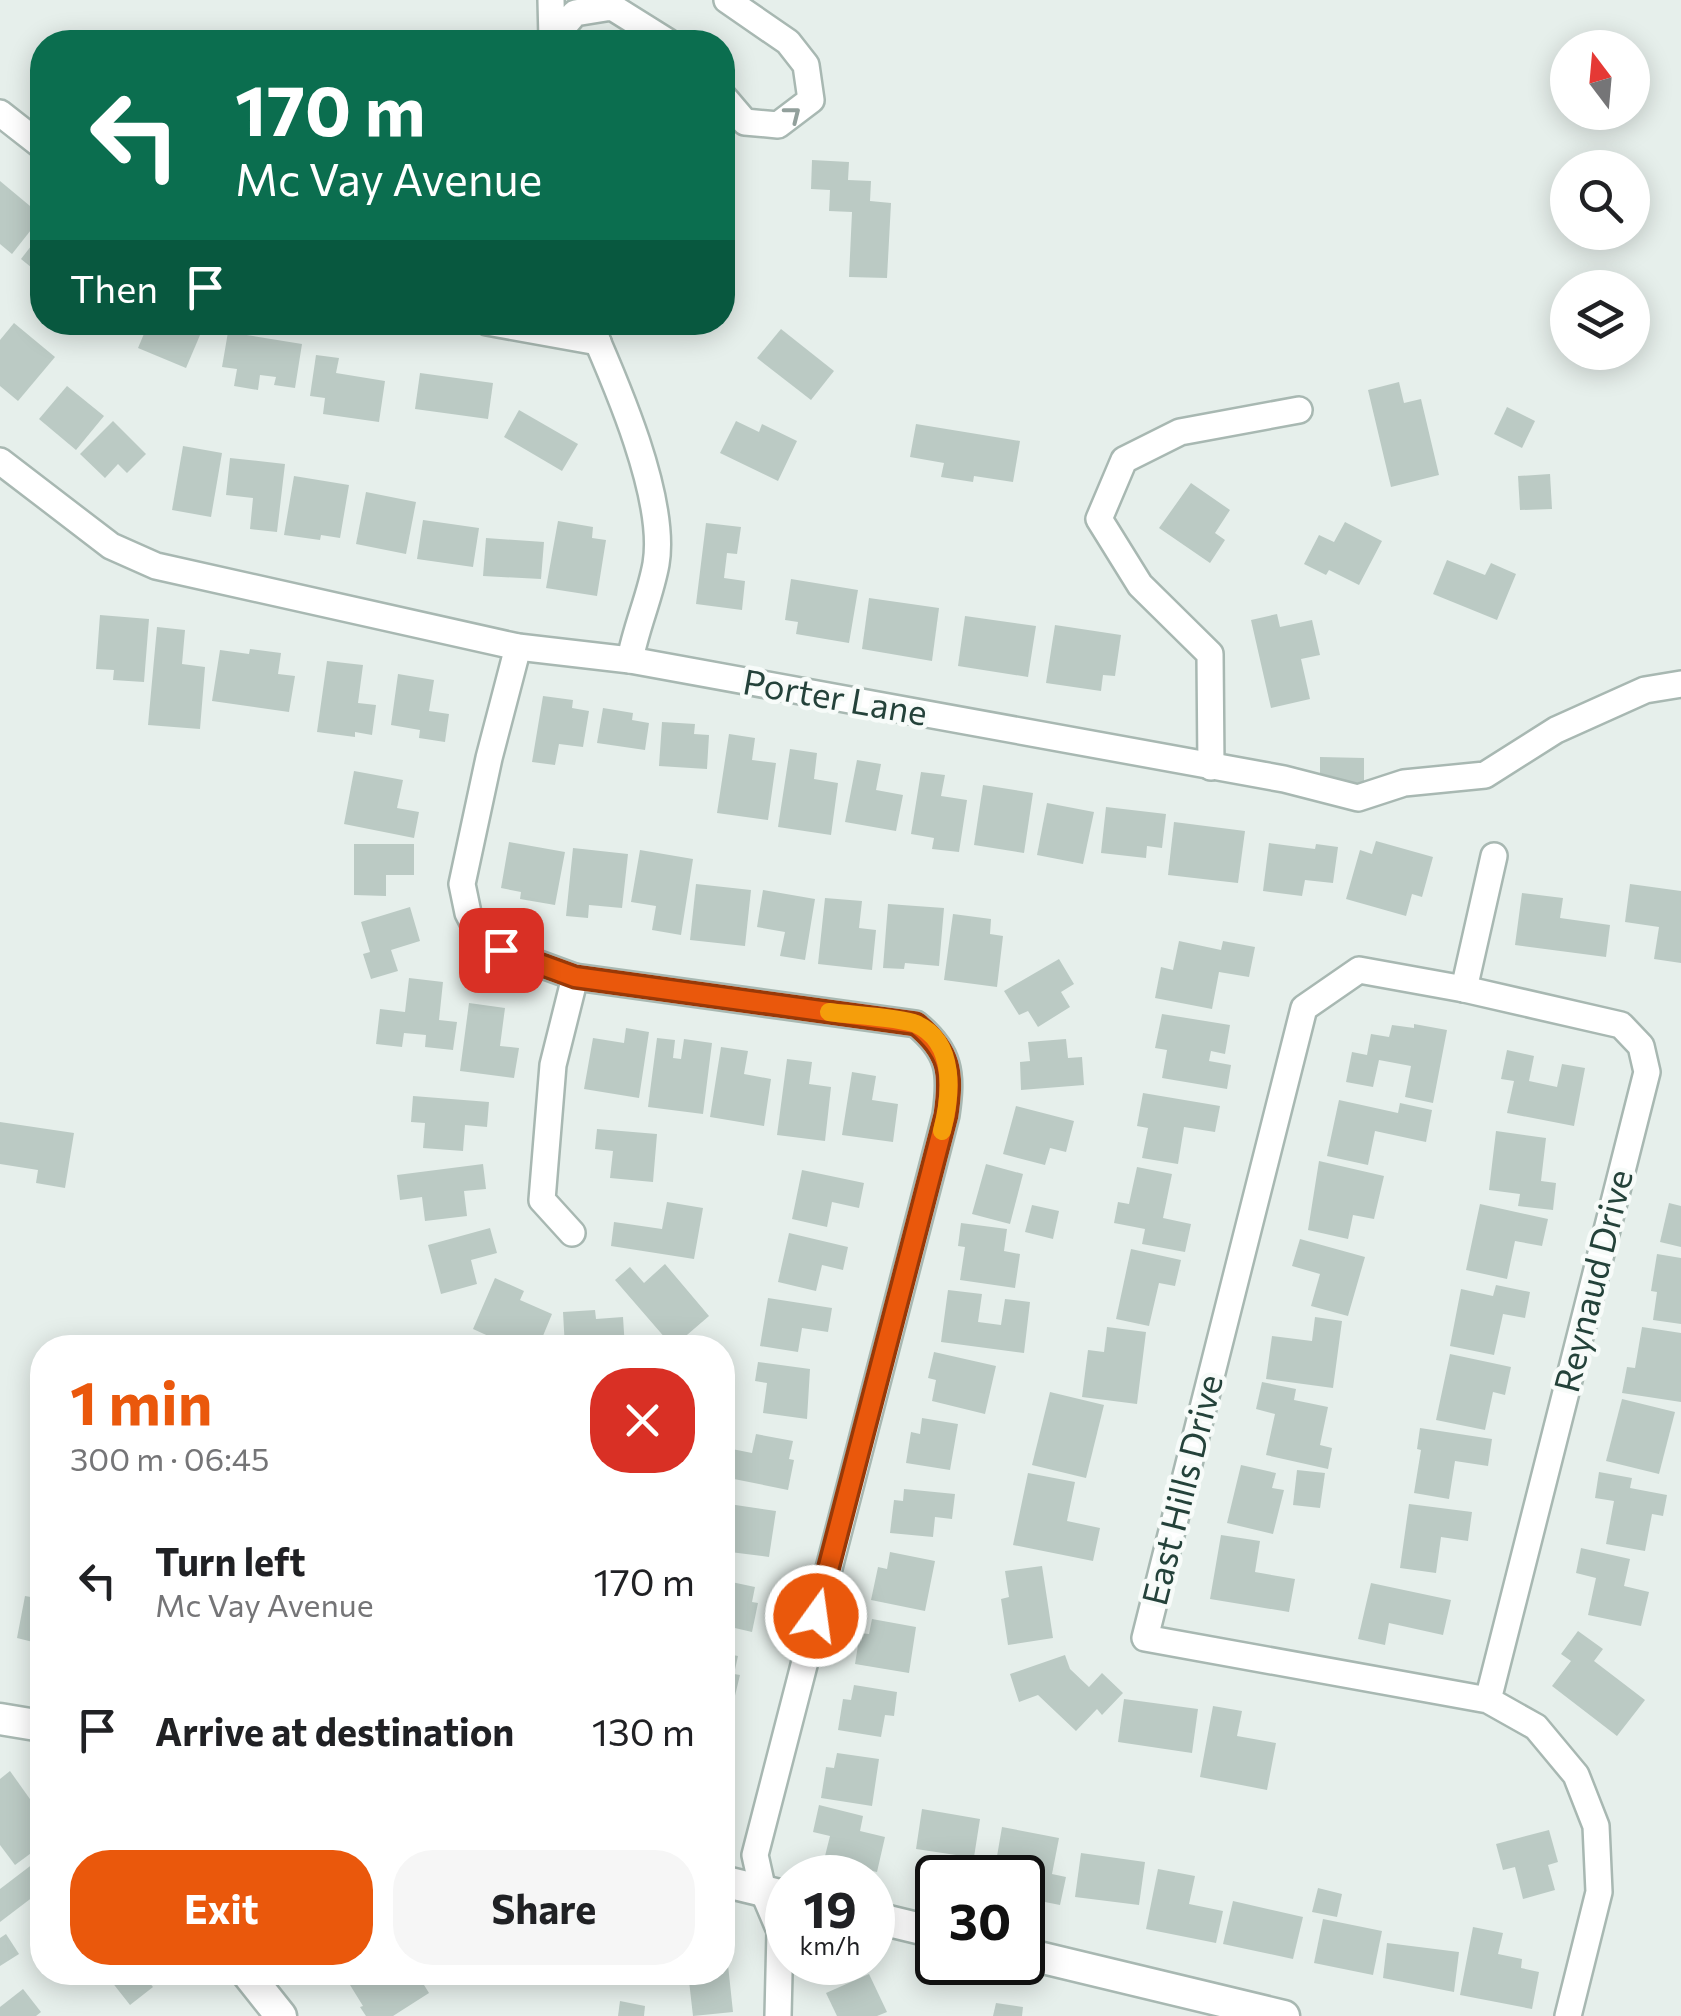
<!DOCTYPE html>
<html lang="en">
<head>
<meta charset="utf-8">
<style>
  body { margin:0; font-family:Commissioner,sans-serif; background:#f6f6f6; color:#202124; height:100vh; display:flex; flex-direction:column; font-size:38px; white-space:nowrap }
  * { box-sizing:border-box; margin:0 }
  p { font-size:32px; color:#757577 }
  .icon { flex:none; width:55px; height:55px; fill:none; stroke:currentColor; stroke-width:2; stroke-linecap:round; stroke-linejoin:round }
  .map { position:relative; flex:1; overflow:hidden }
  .sheet { position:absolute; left:30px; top:1335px; width:705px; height:650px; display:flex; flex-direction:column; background:#fff; border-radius:40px; box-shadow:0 5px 25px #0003 }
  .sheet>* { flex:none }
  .guide { position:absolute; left:30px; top:30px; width:705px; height:305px; border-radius:40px; box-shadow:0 5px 25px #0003; background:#0b6e4f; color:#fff; overflow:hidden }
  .needle { width:65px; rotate:344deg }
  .buttons { position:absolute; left:1550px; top:30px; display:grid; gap:20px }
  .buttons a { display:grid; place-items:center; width:100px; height:100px; border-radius:50%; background:#fff; box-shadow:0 5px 25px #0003; font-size:50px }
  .speed { position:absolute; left:765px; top:1855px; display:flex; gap:20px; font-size:50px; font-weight:700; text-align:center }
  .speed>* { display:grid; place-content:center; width:130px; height:130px; border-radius:50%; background:#fff; box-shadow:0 5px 25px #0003; line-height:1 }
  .speed small { font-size:25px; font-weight:400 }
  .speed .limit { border:5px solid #111; border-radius:15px; background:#fff; color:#111 }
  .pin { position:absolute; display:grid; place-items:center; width:85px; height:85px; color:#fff; margin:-42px; border-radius:20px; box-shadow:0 5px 15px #0006 }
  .me { position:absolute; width:110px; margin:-55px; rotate:14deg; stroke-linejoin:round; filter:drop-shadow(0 0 8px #0008) }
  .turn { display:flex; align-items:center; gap:35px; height:210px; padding:0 40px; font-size:45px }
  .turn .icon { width:130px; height:130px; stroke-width:2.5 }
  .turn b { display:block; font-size:70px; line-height:85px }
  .then { display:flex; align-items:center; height:95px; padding:0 40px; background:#0003; gap:20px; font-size:38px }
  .round { display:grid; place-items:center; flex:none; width:105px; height:105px; border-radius:40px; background:#f6f6f6 }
  .head { display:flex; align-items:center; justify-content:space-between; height:170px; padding:0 40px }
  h1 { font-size:60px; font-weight:700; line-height:75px; color:#ea580c }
  .primary-button { display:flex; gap:20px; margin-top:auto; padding:20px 40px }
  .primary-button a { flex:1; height:115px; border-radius:40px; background:#ea580c; color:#fff; font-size:40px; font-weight:700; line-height:115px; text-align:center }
  .primary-button a+a { background:#f6f6f6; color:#202124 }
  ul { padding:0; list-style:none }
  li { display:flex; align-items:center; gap:30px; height:150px; padding:0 40px }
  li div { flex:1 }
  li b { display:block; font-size:38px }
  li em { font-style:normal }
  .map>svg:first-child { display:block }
</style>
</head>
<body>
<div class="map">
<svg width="1681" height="2016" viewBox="0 0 1681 2016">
  <rect width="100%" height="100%" fill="#e6efeb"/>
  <g fill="#bbcac4">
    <polygon points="812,160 849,162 848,180 871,181 870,201 891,203 887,278 849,277 852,212 829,211 830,190 811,189"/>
    <polygon points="0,181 42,216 12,254 0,244"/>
    <polygon points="42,232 42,276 21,259"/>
    <polygon points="149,322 189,322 203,328 186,368 138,348"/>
    <polygon points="14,323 55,357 18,401 0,386 0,340"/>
    <polygon points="781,329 834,371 811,400 757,358"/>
    <polygon points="228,332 302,344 295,388 274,385 276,377 260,375 258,390 234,386 237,369 222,367"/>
    <polygon points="316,355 339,358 336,373 385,381 379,422 323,414 325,398 310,396"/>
    <polygon points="420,373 493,383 488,419 415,409"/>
    <polygon points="1399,382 1404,403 1421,399 1439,475 1391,487 1368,390"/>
    <polygon points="67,386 104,416 76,450 39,419"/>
    <polygon points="1507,407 1535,421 1522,448 1494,434"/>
    <polygon points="519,410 578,444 562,471 504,437"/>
    <polygon points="113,421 146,454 127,473 118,464 105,478 80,454"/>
    <polygon points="736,421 759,432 762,424 797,441 778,481 720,453"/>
    <polygon points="916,424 1020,441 1013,482 974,476 973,482 941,477 944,463 910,457"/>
    <polygon points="183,446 222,453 211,517 172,510"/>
    <polygon points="230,458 285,464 277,532 250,529 253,498 226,495"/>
    <polygon points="1550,474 1552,509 1520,510 1518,476"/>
    <polygon points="294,476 349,485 340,538 321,535 320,540 284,535"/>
    <polygon points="1191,483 1230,510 1215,533 1225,540 1210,563 1159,528"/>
    <polygon points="366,492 416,502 406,554 356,544"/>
    <polygon points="423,520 479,528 473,567 417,559"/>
    <polygon points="558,521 593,527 592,538 606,540 597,596 546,588"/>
    <polygon points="1345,522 1382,541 1359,585 1329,570 1326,575 1304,564 1319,535 1334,542"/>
    <polygon points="706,523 741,527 737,554 727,553 724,578 745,581 742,610 696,604"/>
    <polygon points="486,538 544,542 541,579 483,576"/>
    <polygon points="1447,560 1485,575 1491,563 1516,574 1497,620 1433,594"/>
    <polygon points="791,579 858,590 849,643 796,634 798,622 785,620"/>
    <polygon points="869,598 939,608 932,661 862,649"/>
    <polygon points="1277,614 1280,627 1312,620 1320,655 1301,659 1310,699 1271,708 1251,620"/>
    <polygon points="100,615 149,619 144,682 113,680 114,670 96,669"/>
    <polygon points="965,616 1036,626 1028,677 958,666"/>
    <polygon points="1055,625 1121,635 1115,676 1103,675 1101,691 1046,683"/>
    <polygon points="157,627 185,630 182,664 205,667 200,729 148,725"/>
    <polygon points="250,649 281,653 278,674 295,676 289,712 212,701 220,650 249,654"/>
    <polygon points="327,661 363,665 358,703 376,705 372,735 355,732 355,737 317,732"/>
    <polygon points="398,674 434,680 429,711 449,714 445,742 419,738 420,730 391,725"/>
    <polygon points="543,696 573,700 572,708 589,711 583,747 559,744 555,765 532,762"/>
    <polygon points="603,708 633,713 632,720 649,723 645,750 597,743"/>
    <polygon points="662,722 695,724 694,734 709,735 707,769 659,766"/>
    <polygon points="729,734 755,738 752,760 776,763 768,820 717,813"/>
    <polygon points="790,749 817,753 814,779 838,783 831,835 778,827"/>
    <polygon points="1320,757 1364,758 1364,786 1320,785"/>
    <polygon points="857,760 881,764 876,790 903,795 896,831 845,822"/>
    <polygon points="354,771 403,780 397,808 419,812 414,838 344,824"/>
    <polygon points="921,772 945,775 941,796 967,800 959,852 932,849 934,838 911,834"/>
    <polygon points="983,785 1033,793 1024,853 974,845"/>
    <polygon points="1047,803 1094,812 1083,864 1037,855"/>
    <polygon points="1106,807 1166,814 1162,848 1147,846 1146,858 1101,853"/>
    <polygon points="1174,822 1245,831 1238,883 1168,875"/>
    <polygon points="1376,841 1433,857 1422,897 1412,894 1406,916 1346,899 1360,850 1372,854"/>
    <polygon points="509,842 565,852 555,905 520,899 521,892 501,888"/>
    <polygon points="1269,843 1315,849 1316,844 1338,847 1333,883 1305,880 1302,896 1263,891"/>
    <polygon points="354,844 414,844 414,875 386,875 386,896 354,895"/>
    <polygon points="573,848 628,854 622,908 589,905 588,918 566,916"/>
    <polygon points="640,850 693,859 681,935 652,930 656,906 631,902"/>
    <polygon points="696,884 751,890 745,946 690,940"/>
    <polygon points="1630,884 1681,891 1681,963 1654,959 1659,927 1625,922"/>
    <polygon points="763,890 815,899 805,960 780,956 785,932 757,927"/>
    <polygon points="1522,893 1563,898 1560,918 1610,925 1606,957 1515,945"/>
    <polygon points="825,898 862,901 859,928 876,930 872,970 818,964"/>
    <polygon points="888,904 944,908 939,966 905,963 904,969 883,968"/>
    <polygon points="410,907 420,941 391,950 398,971 371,979 363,954 370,952 361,922"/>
    <polygon points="953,914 991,919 990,934 1003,936 997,987 944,980"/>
    <polygon points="1179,941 1221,950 1223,941 1255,947 1249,977 1219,972 1212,1009 1155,998 1161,967 1173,970"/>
    <polygon points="1059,959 1074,984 1061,992 1070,1007 1038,1027 1028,1011 1019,1015 1004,991"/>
    <polygon points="409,978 443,982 439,1020 457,1022 453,1050 425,1047 426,1035 404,1033 402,1047 376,1044 380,1009 405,1012"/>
    <polygon points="469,1003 505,1008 500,1046 519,1048 514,1078 460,1071"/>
    <polygon points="1162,1014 1230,1025 1225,1054 1211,1051 1209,1061 1231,1065 1227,1089 1162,1078 1167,1050 1155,1048"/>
    <polygon points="1414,1024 1447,1030 1433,1103 1405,1097 1411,1066 1379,1060 1373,1087 1346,1082 1352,1052 1367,1055 1371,1034 1389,1037 1392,1025 1414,1028"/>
    <polygon points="626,1028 649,1032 639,1098 584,1089 593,1038 624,1043"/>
    <polygon points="657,1038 675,1040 673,1058 681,1059 684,1039 712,1043 703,1114 648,1107"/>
    <polygon points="1066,1039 1068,1058 1082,1057 1084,1085 1021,1090 1020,1062 1030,1061 1028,1042"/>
    <polygon points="721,1047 748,1051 744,1074 771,1079 764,1126 710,1117"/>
    <polygon points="1507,1050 1534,1056 1529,1081 1557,1087 1562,1064 1585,1068 1574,1126 1507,1113 1514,1081 1501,1079"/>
    <polygon points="787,1059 812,1062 809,1084 831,1087 825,1141 777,1135"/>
    <polygon points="852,1072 876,1076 872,1100 898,1104 893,1142 842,1135"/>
    <polygon points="1143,1093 1220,1106 1215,1132 1184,1127 1178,1164 1142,1158 1148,1128 1137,1126"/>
    <polygon points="413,1096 489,1102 487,1127 465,1125 463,1151 423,1148 425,1123 411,1122"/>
    <polygon points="1339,1100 1398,1113 1400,1103 1432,1110 1426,1142 1375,1131 1368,1165 1327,1156"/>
    <polygon points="1016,1106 1074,1121 1066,1152 1050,1148 1045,1165 1003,1154"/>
    <polygon points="0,1122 74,1133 65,1188 36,1183 38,1170 0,1164"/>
    <polygon points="597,1129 657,1134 653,1182 610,1178 613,1151 595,1149"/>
    <polygon points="1496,1131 1546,1138 1541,1181 1556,1183 1553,1210 1518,1206 1520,1194 1489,1190"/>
    <polygon points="1319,1161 1384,1176 1374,1219 1353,1215 1348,1239 1308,1230"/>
    <polygon points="483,1164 486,1189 464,1191 467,1216 425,1221 422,1197 400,1200 397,1175"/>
    <polygon points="986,1164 1023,1174 1010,1224 972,1214"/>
    <polygon points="1137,1167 1172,1174 1163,1218 1191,1224 1185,1252 1142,1244 1145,1229 1114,1223 1118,1202 1129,1204"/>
    <polygon points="802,1170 864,1183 859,1208 832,1202 827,1227 792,1219"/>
    <polygon points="667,1202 703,1208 694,1259 611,1246 614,1222 662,1229"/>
    <polygon points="1669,1203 1681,1206 1681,1247 1660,1242"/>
    <polygon points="1480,1204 1548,1219 1542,1246 1515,1241 1507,1279 1466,1270"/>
    <polygon points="1032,1205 1059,1211 1053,1239 1025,1232"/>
    <polygon points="961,1223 1007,1229 1004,1251 1020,1254 1015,1288 960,1280 965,1247 958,1246"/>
    <polygon points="490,1228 497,1253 471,1260 477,1284 441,1294 428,1245"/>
    <polygon points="789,1233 848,1247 843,1270 822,1265 816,1291 778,1282"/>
    <polygon points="1300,1239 1365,1257 1348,1316 1311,1306 1320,1274 1292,1266"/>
    <polygon points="1131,1249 1181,1260 1175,1286 1159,1283 1149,1326 1116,1319"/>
    <polygon points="1657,1254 1681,1258 1681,1324 1653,1320 1657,1292 1651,1291"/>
    <polygon points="665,1264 709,1316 673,1347 615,1280 630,1267 644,1283"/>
    <polygon points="495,1278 524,1291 520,1300 552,1314 538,1348 515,1348 473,1329"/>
    <polygon points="1496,1285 1530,1292 1525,1318 1503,1314 1494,1355 1450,1346 1461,1289 1493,1296"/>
    <polygon points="948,1290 982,1294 978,1322 1001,1325 1005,1299 1030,1302 1024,1353 941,1342"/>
    <polygon points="768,1298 832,1308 828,1332 802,1328 798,1352 760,1346"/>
    <polygon points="595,1310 596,1319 623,1317 625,1348 565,1348 563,1312"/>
    <polygon points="1315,1317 1342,1321 1333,1388 1266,1379 1272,1336 1312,1341"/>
    <polygon points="1107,1327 1146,1332 1137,1404 1082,1397 1088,1350 1104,1352"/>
    <polygon points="1642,1327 1681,1333 1681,1402 1622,1393 1627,1367 1635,1368"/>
    <polygon points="934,1352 996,1366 985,1414 932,1401 936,1380 928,1378"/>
    <polygon points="1450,1354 1511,1367 1505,1395 1493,1392 1485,1430 1436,1420"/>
    <polygon points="758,1362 810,1369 807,1419 763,1413 767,1383 755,1381"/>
    <polygon points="1262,1382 1296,1389 1294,1400 1328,1407 1320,1445 1332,1448 1328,1469 1266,1455 1275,1414 1256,1409"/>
    <polygon points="1050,1392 1104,1405 1086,1478 1032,1465"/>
    <polygon points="1622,1399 1675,1412 1659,1474 1606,1461"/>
    <polygon points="922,1418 958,1424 950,1470 906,1463 911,1432 920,1434"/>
    <polygon points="1420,1428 1492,1439 1488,1466 1455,1461 1449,1499 1414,1493 1421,1450 1417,1449"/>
    <polygon points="756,1434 793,1441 789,1459 794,1460 788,1490 729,1478 731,1468 722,1466 722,1447 752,1453"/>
    <polygon points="1241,1465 1276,1473 1272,1488 1284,1490 1273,1534 1227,1523"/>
    <polygon points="1297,1470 1325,1473 1320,1508 1293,1505"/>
    <polygon points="1599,1472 1632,1478 1630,1488 1667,1495 1663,1516 1652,1514 1645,1551 1606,1544 1614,1501 1595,1498"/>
    <polygon points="1028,1473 1075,1482 1067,1521 1100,1528 1093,1561 1013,1545"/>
    <polygon points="904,1489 955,1494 952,1519 935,1517 933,1537 890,1533 894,1500 903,1501"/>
    <polygon points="722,1503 776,1511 769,1557 722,1551"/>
    <polygon points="1409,1504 1472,1512 1468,1541 1441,1537 1436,1573 1400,1568"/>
    <polygon points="1221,1535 1260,1541 1255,1572 1295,1579 1289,1612 1210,1599"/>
    <polygon points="1581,1548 1630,1559 1624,1586 1649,1592 1641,1626 1588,1615 1596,1578 1576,1573"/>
    <polygon points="890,1552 935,1561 925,1611 871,1600 878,1567 887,1569"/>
    <polygon points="1042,1566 1053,1638 1008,1645 1001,1599 1009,1597 1005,1571"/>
    <polygon points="722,1580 755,1587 752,1602 758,1603 752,1632 722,1625"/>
    <polygon points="1371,1583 1451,1600 1443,1635 1389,1623 1385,1645 1358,1639"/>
    <polygon points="25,1596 42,1599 42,1662 38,1660 41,1644 17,1638"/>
    <polygon points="872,1619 916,1627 909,1673 855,1664 860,1633 869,1634"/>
    <polygon points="1578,1631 1603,1649 1594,1661 1645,1700 1617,1736 1552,1686 1571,1661 1561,1654"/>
    <polygon points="722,1653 738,1656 734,1674 740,1675 733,1704 722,1701"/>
    <polygon points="1065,1655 1070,1669 1089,1687 1102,1673 1123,1693 1102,1715 1097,1709 1076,1731 1038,1695 1019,1702 1010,1674"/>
    <polygon points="854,1685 897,1692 894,1716 885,1715 881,1737 838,1730 843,1699 851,1700"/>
    <polygon points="1124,1699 1198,1709 1192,1753 1118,1742"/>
    <polygon points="1213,1706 1242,1711 1237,1736 1276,1743 1267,1790 1200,1777"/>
    <polygon points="837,1753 879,1759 872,1806 821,1798 826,1767 834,1768"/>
    <polygon points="10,1771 42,1816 42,1845 15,1865 0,1845 0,1779"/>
    <polygon points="819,1805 863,1816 860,1831 885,1837 877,1872 824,1860 830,1836 813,1832"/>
    <polygon points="922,1809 980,1819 974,1857 985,1858 982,1878 953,1878 956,1855 916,1849"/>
    <polygon points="1002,1827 1059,1838 1052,1874 1066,1877 1060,1905 1030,1899 1035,1875 995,1868"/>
    <polygon points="1549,1830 1558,1862 1548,1865 1555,1890 1523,1899 1515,1867 1503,1870 1496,1844"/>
    <polygon points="1081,1853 1145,1862 1139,1905 1075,1897"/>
    <polygon points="42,1857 42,1890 0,1922 0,1889"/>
    <polygon points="1158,1869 1195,1876 1189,1904 1223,1911 1216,1943 1146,1929"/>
    <polygon points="1318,1888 1342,1894 1337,1917 1312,1912"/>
    <polygon points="1233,1901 1303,1917 1293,1959 1223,1944"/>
    <polygon points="1323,1919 1382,1931 1373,1975 1314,1963"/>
    <polygon points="1473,1927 1503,1933 1498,1954 1522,1959 1521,1968 1539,1972 1532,2009 1460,1995"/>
    <polygon points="6,1934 19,1954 0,1966 0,1938"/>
    <polygon points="1387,1943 1459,1952 1454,1992 1383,1978"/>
    <polygon points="728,1965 733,2012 693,2016 688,1972 722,1972 722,1966"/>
    <polygon points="104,1972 157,1972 147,1980 153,1987 130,2005"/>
    <polygon points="342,1972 393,1972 395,1976 416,1972 429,1993 393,2016 366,2016 360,2007 363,2006"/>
    <polygon points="869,1974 887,2012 877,2016 837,2016 826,1993"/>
    <polygon points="23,1989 41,2012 36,2016 0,2016 0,2007"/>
    <polygon points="620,2001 645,2006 644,2016 618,2016"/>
    <polygon points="996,2003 1023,2007 1022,2016 993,2016"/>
  </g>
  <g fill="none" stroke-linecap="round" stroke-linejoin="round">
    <defs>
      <g id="minor">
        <polyline points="551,0 552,40 575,13 612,7 668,42"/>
        <polyline points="722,95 745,122 778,125 811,100 806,65 788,42 727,0"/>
        <polyline points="0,113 42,146"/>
        <polyline points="487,322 598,342"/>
        <path d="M589,322C616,383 667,499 656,564C650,597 636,627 630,660"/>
        <polyline points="0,461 111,546 156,566 518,647 630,660 1284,779 1358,798 1404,783 1485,775 1556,730 1645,690 1681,684"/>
        <path d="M518,647L489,758L462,884L468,913L479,934L501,950L575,977L916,1024C950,1052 952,1073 946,1115L755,1855L763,1891L780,1931L778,2016"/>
        <polyline points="1211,767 1210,654 1140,585 1099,519 1124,460 1180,432 1299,410"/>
        <polyline points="1464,989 1494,856"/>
        <polyline points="572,1233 542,1200 553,1065 575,977"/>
        <polyline points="1488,1700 1647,1072 1641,1046 1621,1025 1464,989 1359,970 1304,1008 1145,1638 1488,1700 1536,1727 1576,1775 1596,1826 1599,1892 1568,2016"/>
      </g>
      <g id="tertiary">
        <polyline points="0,1719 42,1726"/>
        <polyline points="722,1881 788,1897"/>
        <polyline points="872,1917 938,1933"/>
        <polyline points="1022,1953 1284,2016"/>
        <polyline points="246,1972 281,2016"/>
      </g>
    </defs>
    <use href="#minor" stroke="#a8b8b2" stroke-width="30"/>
    <use href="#tertiary" stroke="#a8b8b2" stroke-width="35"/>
    <use href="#minor" stroke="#fff" stroke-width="25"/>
    <use href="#tertiary" stroke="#fff" stroke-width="30"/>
  </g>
  <defs><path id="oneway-chevron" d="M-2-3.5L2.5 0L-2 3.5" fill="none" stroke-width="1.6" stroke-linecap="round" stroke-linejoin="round" transform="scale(2.5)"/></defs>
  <use stroke="#92a09c" href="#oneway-chevron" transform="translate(793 114) rotate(-38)"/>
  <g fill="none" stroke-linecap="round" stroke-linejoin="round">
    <defs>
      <path id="route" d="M501,950L575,977L916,1024C950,1052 952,1073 946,1115L816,1616"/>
    </defs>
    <use href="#route" stroke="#983908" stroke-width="25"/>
    <use href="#route" stroke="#ea580c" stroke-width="18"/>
    <path stroke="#f59e0b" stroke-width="18" d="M829,1012C849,1015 899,1017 916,1024C957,1042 951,1096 942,1131"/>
  </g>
  <g text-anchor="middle" stroke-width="9" stroke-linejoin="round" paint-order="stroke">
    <g font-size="35" fill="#24423a" stroke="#f7fbf9">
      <text transform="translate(835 698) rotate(10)" y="12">Porter Lane</text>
      <text transform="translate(1594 1281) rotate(-76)" y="12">Reynaud Drive</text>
      <text transform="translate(1183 1490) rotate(-76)" y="12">East Hills Drive</text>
    </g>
  </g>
</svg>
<div class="buttons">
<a><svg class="needle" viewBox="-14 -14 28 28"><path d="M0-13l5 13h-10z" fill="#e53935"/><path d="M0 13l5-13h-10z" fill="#757577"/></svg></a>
<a><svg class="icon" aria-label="search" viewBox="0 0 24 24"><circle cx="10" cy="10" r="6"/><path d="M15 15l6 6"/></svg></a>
<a><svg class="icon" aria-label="layers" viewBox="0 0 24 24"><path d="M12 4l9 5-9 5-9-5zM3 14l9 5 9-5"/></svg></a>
</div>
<div class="speed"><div>19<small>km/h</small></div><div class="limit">30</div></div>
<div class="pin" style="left:501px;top:950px;background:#d93025"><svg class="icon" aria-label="arrive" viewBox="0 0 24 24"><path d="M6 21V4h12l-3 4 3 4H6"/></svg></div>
<svg class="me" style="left:816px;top:1616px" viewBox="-20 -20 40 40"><circle r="17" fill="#ea580c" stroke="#fff" stroke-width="3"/><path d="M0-11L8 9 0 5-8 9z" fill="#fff"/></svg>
<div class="guide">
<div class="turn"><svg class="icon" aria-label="left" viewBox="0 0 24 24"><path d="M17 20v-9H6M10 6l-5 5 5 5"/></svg><div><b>170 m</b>Mc Vay Avenue</div></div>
<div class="then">Then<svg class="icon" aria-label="arrive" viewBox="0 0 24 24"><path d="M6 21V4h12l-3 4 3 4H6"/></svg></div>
</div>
<section class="sheet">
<div class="head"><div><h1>1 min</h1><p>300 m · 06:45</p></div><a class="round" style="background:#d93025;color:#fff"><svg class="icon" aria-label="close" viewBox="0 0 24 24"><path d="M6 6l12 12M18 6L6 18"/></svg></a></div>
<ul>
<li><svg class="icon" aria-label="left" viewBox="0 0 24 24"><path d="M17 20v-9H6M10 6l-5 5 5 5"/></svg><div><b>Turn left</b><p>Mc Vay Avenue</p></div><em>170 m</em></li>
<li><svg class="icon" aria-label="arrive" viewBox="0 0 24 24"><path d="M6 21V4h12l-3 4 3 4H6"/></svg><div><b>Arrive at destination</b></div><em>130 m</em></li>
</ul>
<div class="primary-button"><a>Exit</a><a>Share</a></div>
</section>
</div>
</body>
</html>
